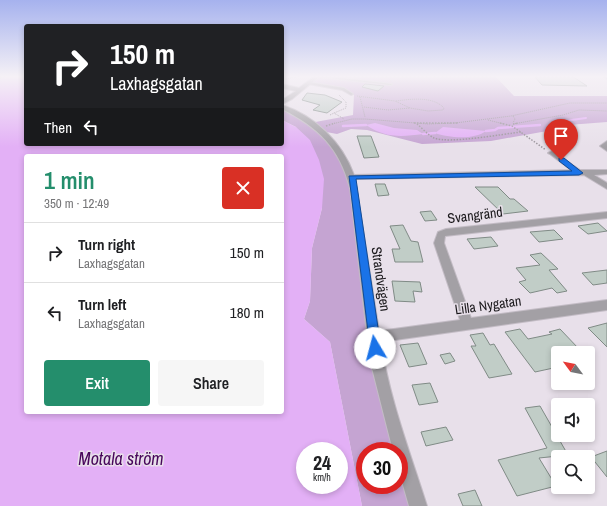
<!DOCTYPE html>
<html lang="en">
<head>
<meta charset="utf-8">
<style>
  body { margin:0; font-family:"Archivo Narrow",sans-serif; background:#f6f6f6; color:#202124; height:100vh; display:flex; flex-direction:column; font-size:15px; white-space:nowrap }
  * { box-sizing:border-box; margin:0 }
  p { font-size:13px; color:#757577 }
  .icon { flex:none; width:22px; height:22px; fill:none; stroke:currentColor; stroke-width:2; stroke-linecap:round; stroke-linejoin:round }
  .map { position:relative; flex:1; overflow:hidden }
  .drawer { position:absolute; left:24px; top:154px; width:260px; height:260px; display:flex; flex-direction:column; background:#fff; border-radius:4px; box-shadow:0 2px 6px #0003 }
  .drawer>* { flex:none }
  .top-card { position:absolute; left:24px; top:24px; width:260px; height:122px; border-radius:4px; box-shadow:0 2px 6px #0003; background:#202124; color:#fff; overflow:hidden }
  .needle { width:26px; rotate:302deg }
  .fabs { position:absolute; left:551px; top:346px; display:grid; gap:8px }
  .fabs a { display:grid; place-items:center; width:44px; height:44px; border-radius:4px; background:#fff; box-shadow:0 2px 6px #0003; font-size:20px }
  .speed { position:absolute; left:296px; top:442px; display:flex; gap:8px; font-size:20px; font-weight:700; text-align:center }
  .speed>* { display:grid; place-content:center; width:52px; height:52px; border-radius:50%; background:#fff; box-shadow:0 2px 6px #0003; line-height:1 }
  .speed small { font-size:10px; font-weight:400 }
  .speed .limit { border:6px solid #d22; background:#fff; color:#111 }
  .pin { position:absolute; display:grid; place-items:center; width:34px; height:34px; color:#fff; margin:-41px -17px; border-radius:50% 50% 50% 0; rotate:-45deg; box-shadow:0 0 4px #0007 }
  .pin .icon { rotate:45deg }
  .me { position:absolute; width:44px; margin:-22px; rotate:352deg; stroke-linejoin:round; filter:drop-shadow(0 0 3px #0008) }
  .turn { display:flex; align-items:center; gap:14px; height:84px; padding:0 20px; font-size:18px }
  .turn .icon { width:52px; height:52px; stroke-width:2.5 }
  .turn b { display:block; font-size:28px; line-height:34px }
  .then { display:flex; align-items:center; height:38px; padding:0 20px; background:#0003; gap:8px; font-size:15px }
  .round { display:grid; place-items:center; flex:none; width:42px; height:42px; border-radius:4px; background:#f6f6f6 }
  .headline { display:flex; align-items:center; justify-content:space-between; height:68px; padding:0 20px }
  h1 { font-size:24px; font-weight:600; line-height:30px; color:#248e6c }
  .button { display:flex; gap:8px; margin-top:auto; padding:8px 20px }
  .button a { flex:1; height:46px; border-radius:4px; background:#248e6c; color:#fff; font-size:16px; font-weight:600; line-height:46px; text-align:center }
  .button a+a { background:#f6f6f6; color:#202124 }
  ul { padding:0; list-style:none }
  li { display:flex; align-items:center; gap:12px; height:60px; padding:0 20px; border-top:1px solid #e0e0e0 }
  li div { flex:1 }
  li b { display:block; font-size:15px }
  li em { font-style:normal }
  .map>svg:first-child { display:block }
</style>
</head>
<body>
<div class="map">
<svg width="607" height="506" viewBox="0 0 607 506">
  <rect width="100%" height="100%" fill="#e8e0ea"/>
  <polygon fill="#c5a4d2" points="317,76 495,76 514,96 607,96 607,122 568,125 564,128 491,141 422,144 367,130 351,129 337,134 321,131 352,177 396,451 365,451 365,485 399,485 399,462 412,506 362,506 330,342 304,319 310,301 312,248 322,208 296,127 282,120 282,107 310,123 353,115 354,95 339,88 308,83"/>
  <g fill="#e3b0f6" fill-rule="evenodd">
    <path d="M0,76H26V144H282V120L296,127L310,140L319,160L324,179L322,208L312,248L310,301L304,319L330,342L362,506H0ZM26,156H282V412H26ZM305,451H339V485H305Z"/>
    <path d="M375,123L394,128L417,130L423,134C401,137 385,138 366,125Z"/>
    <path d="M443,127L486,131C474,140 449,138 435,133Z"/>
  </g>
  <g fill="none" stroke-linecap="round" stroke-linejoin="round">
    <polyline stroke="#e3b0f6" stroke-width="2" points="557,122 586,118"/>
    <g stroke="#e3b0f6" stroke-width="2.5">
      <polyline points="343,126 366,125"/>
      <polyline points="486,131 495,130 498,128 540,125"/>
      <polyline points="423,134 435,133"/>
    </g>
  </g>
  <g fill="#c1cdc7" stroke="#808b86">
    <polygon points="534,76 572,76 587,86 542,85"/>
    <polygon points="365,84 366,84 384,86 378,91 362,87"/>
    <polygon points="307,93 325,95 342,102 327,113 313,110 320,105 302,100"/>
    <polygon points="357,136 371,136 379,157 364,158"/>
    <polygon points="375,184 385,184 389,195 378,196"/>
    <polygon points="475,187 498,187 510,199 514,199 528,211 503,214"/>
    <polygon points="431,211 437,220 425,221 420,212"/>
    <polygon points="598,223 607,231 588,234 578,226"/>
    <polygon points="403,225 411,241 418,242 423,262 395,262 392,249 400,249 390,226"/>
    <polygon points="554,230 563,239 539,242 530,232"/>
    <polygon points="491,237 498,246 474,249 467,239"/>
    <polygon points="541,253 558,269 549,270 567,291 557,293 552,288 530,293 519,282 526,280 516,268 540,265 530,255"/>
    <polygon points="607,270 607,283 593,285 582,273"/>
    <polygon points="392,281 420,282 422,292 413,291 415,302 395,301"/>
    <polygon points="607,323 607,347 588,328"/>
    <polygon points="520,329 528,339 552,334 549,332 560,329 579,349 565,353 558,353 558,355 552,357 558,364 558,367 535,372 505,332"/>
    <polygon points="483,333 490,345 494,344 512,374 489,378 471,346 476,346 470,335"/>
    <polygon points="418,343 427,364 409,367 400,345"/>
    <polygon points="450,353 455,361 445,364 440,355"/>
    <polygon points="430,383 438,402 419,405 412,385"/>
    <polygon points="540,406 568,455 539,458 556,486 517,496 498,460 547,448 525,408"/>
    <polygon points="446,427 453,440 426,446 421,432"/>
    <polygon points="607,451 607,477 591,457"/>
    <polygon points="475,490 482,506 463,506 458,494"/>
  </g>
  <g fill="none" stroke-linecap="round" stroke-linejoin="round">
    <defs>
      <g id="service">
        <polygon points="318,76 325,76 392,84 391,85 319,77"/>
        <polygon points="309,82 344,88 353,94 351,95 342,90 308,84"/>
      </g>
      <g id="minor">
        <polygon points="315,76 320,76 292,99 282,104 282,100 296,91 282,88 282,84 299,88"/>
        <polygon points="602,76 607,76 607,79"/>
        <path d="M282,105C315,116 342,142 354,175L571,170L550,154L548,153L552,151L580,170H607V174L594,175L607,183V189L584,175L355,179L379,331L460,320L434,243L438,232L446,229L607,212V218L445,236L444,243L471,318L607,300V310L381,342C389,398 410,452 427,506H409L399,471V451H393L370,360L350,188C339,147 319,128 282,109Z"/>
        <polygon points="607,141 607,151 600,146"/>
      </g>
      <polygon id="secondary" points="0,76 4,76 0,78"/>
    </defs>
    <use href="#service" stroke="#c3bcc5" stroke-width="2"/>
    <use href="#minor" stroke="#c3bcc5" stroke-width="2"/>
    <use href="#secondary" stroke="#c3bcc5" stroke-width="2"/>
    <g stroke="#99939a" stroke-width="1" stroke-dasharray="1 1" stroke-linecap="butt">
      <polyline points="286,79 300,76"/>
      <polyline points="339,95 346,102 346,108 334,113 344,119"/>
      <polyline points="357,96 395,101 410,108 388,110 364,107"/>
      <polyline points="360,97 365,117"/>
      <path d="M396,101C411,99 433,96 444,108L443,110L428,111L410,108"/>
      <polyline points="330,115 334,113"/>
      <polyline points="513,116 515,119 513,123"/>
      <polyline points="488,120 504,124"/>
      <polyline points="332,124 352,119 365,119 428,124 455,123 511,116 570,103 607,103"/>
      <polyline points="513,124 563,115 579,110 607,111"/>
    </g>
    <g stroke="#99939a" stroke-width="1.5" stroke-dasharray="1.5 1.5" stroke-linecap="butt">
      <polyline points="414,123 458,123"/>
      <polyline points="500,123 512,126 546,150"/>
      <path d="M417,124C422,128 428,135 434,138C449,144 503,134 521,132"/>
      <polyline points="513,124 518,123"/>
      <polyline points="326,126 335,123"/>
    </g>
    <use href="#service" fill="#a3a0a5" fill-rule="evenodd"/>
    <use href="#minor" fill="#a3a0a5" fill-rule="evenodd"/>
    <use href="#secondary" fill="#848086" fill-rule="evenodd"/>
  </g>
  <linearGradient id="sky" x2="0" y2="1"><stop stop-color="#a6b2ee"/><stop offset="0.52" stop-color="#f5f1f6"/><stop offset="1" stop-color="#f5f1f6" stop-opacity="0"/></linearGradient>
  <rect width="607" height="147" fill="url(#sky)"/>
  <polygon fill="#1a73e8" stroke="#114b97" points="559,158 564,158 583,173 579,175 356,179 381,348 380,352 375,354 371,352 370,348 349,176 572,171 559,161"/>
  <g text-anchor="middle" stroke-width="3" stroke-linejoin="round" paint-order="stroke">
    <g font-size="14" fill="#1b191c" stroke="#e8e0ea">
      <text transform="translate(475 215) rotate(-7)" y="5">Svangränd</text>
      <text transform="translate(381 279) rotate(82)" y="5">Strandvägen</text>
      <text transform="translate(488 305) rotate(-8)" y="5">Lilla Nygatan</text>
    </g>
    <g font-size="18" font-style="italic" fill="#48065b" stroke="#e8e0ea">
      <text x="121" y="465">Motala ström</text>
    </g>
  </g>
</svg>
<div class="fabs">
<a><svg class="needle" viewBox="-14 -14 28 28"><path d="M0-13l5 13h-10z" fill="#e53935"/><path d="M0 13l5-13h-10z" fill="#757577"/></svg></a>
<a><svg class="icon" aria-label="sound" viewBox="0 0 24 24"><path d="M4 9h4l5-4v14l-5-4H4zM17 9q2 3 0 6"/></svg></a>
<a><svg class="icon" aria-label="search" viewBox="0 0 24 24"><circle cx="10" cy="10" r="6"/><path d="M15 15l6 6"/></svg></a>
</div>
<div class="speed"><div>24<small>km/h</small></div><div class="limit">30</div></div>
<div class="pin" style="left:561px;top:160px;background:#d93025"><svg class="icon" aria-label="arrive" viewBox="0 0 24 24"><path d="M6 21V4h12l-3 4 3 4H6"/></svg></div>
<svg class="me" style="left:375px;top:348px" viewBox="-20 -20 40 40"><circle r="19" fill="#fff"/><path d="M0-13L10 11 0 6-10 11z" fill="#1a73e8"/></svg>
<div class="top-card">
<div class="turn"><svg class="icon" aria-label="right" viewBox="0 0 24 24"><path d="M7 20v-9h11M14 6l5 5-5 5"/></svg><div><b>150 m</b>Laxhagsgatan</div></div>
<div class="then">Then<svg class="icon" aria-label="left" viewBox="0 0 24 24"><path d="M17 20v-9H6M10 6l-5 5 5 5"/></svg></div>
</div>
<section class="drawer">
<div class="headline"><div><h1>1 min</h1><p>350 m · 12:49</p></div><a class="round" style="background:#d93025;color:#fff"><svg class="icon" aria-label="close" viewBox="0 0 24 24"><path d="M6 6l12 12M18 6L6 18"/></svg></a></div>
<ul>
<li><svg class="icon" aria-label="right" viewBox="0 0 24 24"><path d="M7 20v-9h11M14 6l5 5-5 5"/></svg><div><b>Turn right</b><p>Laxhagsgatan</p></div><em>150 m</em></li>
<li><svg class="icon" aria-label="left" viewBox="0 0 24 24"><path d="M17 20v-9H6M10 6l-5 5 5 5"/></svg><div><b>Turn left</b><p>Laxhagsgatan</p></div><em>180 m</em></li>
</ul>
<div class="button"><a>Exit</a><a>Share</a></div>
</section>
</div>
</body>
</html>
